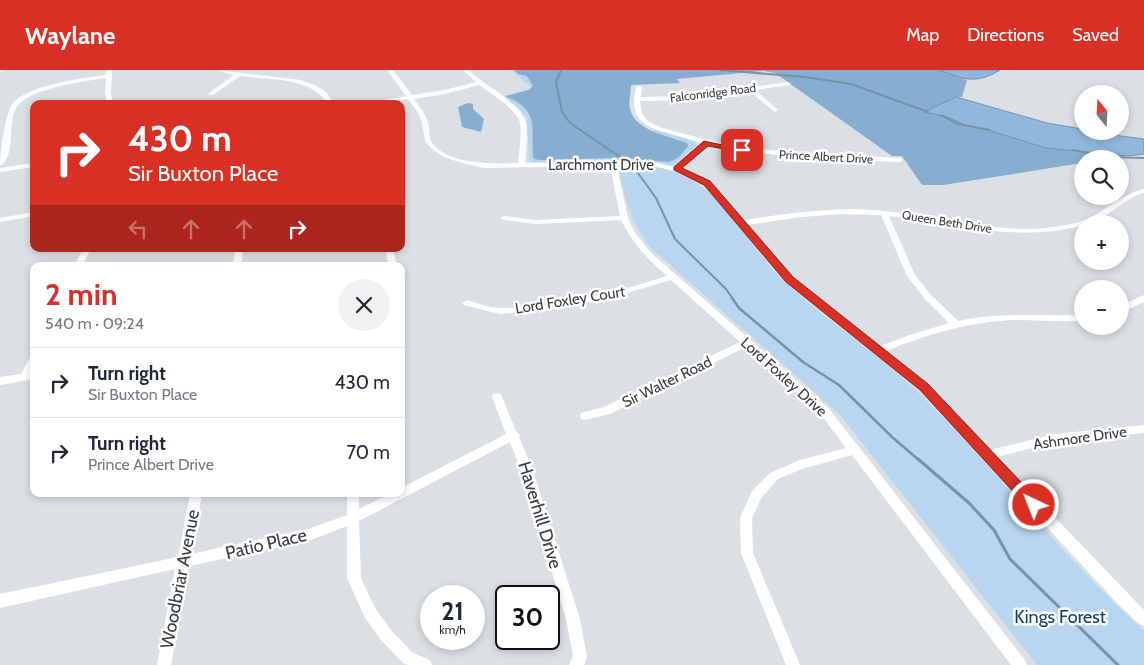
<!DOCTYPE html>
<html lang="en">
<head>
<meta charset="utf-8">
<style>
  body { margin:0; font-family:Cabin,sans-serif; background:#f2f2f3; color:#1f2937; height:100vh; display:flex; flex-direction:column; font-size:19px; white-space:nowrap }
  * { box-sizing:border-box; margin:0 }
  p { font-size:16px; color:#747a83 }
  .icon { flex:none; width:28px; height:28px; fill:none; stroke:currentColor; stroke-width:2; stroke-linecap:round; stroke-linejoin:round }
  .map { position:relative; flex:1; overflow:hidden }
  .sheet { position:absolute; left:30px; top:192px; width:375px; height:235px; display:flex; flex-direction:column; background:#fff; border-radius:10px; box-shadow:0 2px 8px #0003 }
  .sheet>* { flex:none }
  .banner { position:absolute; left:30px; top:30px; width:375px; height:152px; border-radius:10px; box-shadow:0 2px 8px #0003; background:#d93025; color:#fff; overflow:hidden }
  .needle { width:32px; rotate:342deg }
  .tools { position:absolute; left:1074px; top:15px; display:grid; gap:10px }
  .tools a { display:grid; place-items:center; width:55px; height:55px; border-radius:50%; background:#fff; box-shadow:0 2px 8px #0003; font-size:25px }
  .speed { position:absolute; left:420px; top:515px; display:flex; gap:10px; font-size:25px; font-weight:700; text-align:center }
  .speed>* { display:grid; place-content:center; width:65px; height:65px; border-radius:50%; background:#fff; box-shadow:0 2px 8px #0003; line-height:1 }
  .speed small { font-size:12px; font-weight:400 }
  .speed .limit { border:2px solid #111; border-radius:8px; background:#fff; color:#111 }
  .pin { position:absolute; display:grid; place-items:center; width:42px; height:42px; color:#fff; margin:-21px; border-radius:10px; box-shadow:0 2px 8px #0006 }
  .me { position:absolute; width:55px; margin:-28px; rotate:317deg; stroke-linejoin:round; filter:drop-shadow(0 0 4px #0008) }
  .turn { display:flex; align-items:center; gap:18px; height:105px; padding:0 15px; font-size:22px }
  .turn .icon { width:65px; height:65px; stroke-width:2.5 }
  .turn b { display:block; font-size:35px; line-height:42px }
  .lanes { display:flex; align-items:center; height:48px; padding:0 15px; background:#0003; justify-content:center; gap:25px; direction:ltr }
  .lanes .off { opacity:.35 }
  .round { display:grid; place-items:center; flex:none; width:52px; height:52px; border-radius:26px; background:#f2f2f3 }
  .headline { display:flex; align-items:center; justify-content:space-between; height:85px; padding:0 15px }
  h1 { font-size:30px; font-weight:700; line-height:38px; color:#d93025 }
  ul { padding:0; list-style:none }
  li { display:flex; align-items:center; gap:15px; height:70px; padding:0 15px; border-top:1px solid #e0e1e3 }
  li div { flex:1 }
  li b { display:block; font-size:19px }
  li em { font-style:normal }
  header { display:flex; align-items:center; gap:30px; box-sizing:border-box; height:70px; padding:0 25px; background:#d93025; color:#fff }
  header strong { font-size:24px }
  nav { display:flex; gap:28px; margin-inline-start:auto; font-size:18px }
  .map>svg:first-child { display:block }
</style>
</head>
<body>
<header>
<strong>Waylane</strong>
<nav><a>Map</a><a>Directions</a><a>Saved</a></nav>
</header>
<div class="map">
<svg width="1144" height="595" viewBox="0 0 1144 595">
  <rect width="100%" height="100%" fill="#dbe0e5"/>
  <path fill="#b9d6f0" d="M511,0H564L592,68L656,60L696,72L697,75L667,100C724,115 745,174 785,212C826,251 875,280 916,320C974,377 1026,441 1082,500C1102,521 1123,541 1144,561V595H1037L840,345L651,178C632,154 625,131 619,101C618,96 620,95 618,90L533,92L529,91L527,48L518,37L503,28L532,18Z"/>
  <g fill="#86aed0">
    <path d="M514,0H939L967,10L962,27H956L925,42L947,47L966,55L988,60L1046,78L1128,86L1108,89H1082V93L943,115H922L902,86H892L775,3L763,1L677,9L680,13L631,15C631,23 628,32 630,39C635,61 669,66 687,73L688,76L678,88L669,92L616,88L540,90L534,89L533,86C531,55 540,41 505,26L529,20L533,16L527,6L518,4Z"/>
    <polygon points="468,33 473,34 473,39 484,49 481,62 462,57 458,37"/>
  </g>
  <g fill="#90b8da" stroke="#7693ab">
    <path d="M939,0H1000C975,15 964,9 939,0Z"/>
    <polygon points="956,27 1047,53 1082,59 1082,61 1144,69 1144,84 1128,86 1046,78 988,60 966,55 947,47 924,42"/>
  </g>
  <g fill="none" stroke-linecap="round" stroke-linejoin="round">
    <g stroke="#7693ab" stroke-width="2">
      <polyline points="561,0 556,12 562,42 570,53 620,87"/>
      <polyline points="720,0 805,7 851,14 928,42"/>
      <polyline points="941,45 958,54 990,60"/>
      <polyline points="1073,80 1108,87 1144,88"/>
      <polyline points="635,99 656,128 675,169 726,219 733,229"/>
    </g>
    <polyline stroke="#7693ab" stroke-width="2.5" points="732,228 739,238 803,292 839,315 892,367 920,391"/>
    <polyline stroke="#7693ab" stroke-width="3" points="918,389 969,433 994,460 1010,489 1118,595"/>
    <g fill="#fff" fill-rule="evenodd">
      <polygon points="0,0 4,0 1,2"/>
      <path d="M106,0H112L111,23L113,34H107L105,23L106,8C84,11 33,18 18,35C6,49 17,87 0,96C0,83 5,41 14,32C30,15 83,8 106,5Z"/>
      <path d="M217,0L301,10L315,15L326,22L334,34H328C310,6 270,10 240,6L213,25H209V23L234,5Z"/>
      <path d="M387,0H393L412,25L445,20L476,12L463,0H469C483,15 523,34 526,53C528,66 526,80 525,93L610,92L613,90L616,91H648L676,97L702,73C692,70 682,67 671,64C643,57 627,48 637,16L642,17L641,27L686,26L788,12L791,14L790,15L755,20L777,39L778,40L775,42L749,21L686,30L640,31L642,44L649,52L662,58L703,69L730,75L786,82L900,88L903,90L900,92C836,90 772,88 708,74L682,99L710,111L744,150C790,143 837,136 884,141C938,146 992,163 1046,158C1061,156 1077,154 1091,147C1109,138 1123,124 1144,119V123C1122,128 1104,154 1082,154L1080,156C1010,173 958,153 889,146L915,205L930,224L958,251C999,242 1040,246 1082,245V251C1061,252 1039,250 1017,250C971,251 928,264 886,281L928,314L990,380L1055,364L1144,355V363L1055,372L997,387L1144,540V556L1139,554L1118,534L920,320L787,211L704,115L675,101L648,95L617,96L628,148L634,161L650,182L830,340L1025,590L1027,595H1011L852,385L802,399L778,409L761,428L752,448L753,483L800,595H786L741,483L740,448L752,421L770,403L800,390L846,378L822,346L746,277L610,344L585,350L581,349L580,346L581,343L604,337L740,272L671,210L610,228L542,241L500,244L464,235L462,233L467,230C478,233 489,238 501,238C556,239 614,223 667,206C648,190 632,173 621,150L536,154L504,150L500,148L504,146L536,150L620,146L610,96L484,98L462,93L444,87L432,79L425,71L422,52L417,41L408,29L380,34H364L406,26ZM479,15C490,23 517,39 520,53C522,66 519,81 518,93C494,94 445,95 431,71C428,65 430,57 428,52C425,43 419,36 414,29L445,24ZM840,144L881,145L907,206L924,228L949,253L910,265L880,276L793,207L747,155L802,147Z"/>
      <polygon points="34,93 34,97 0,102 0,98"/>
      <polygon points="34,142 34,146 0,152 0,148"/>
      <polygon points="83,179 91,179 82,196 74,196"/>
      <polygon points="235,179 243,179 241,196 233,196"/>
      <polygon points="385,179 393,179 397,196 389,196"/>
      <polygon points="1144,225 1144,232 1120,243 1120,236"/>
      <polygon points="34,284 34,298 32,302 34,301 34,309 0,315 0,307 21,304 31,285"/>
      <polygon points="497,323 501,324 502,327 516,361 520,365 519,367 533,401 580,549 587,587 584,595 569,595 573,586 566,549 521,401 510,372 359,451 361,508 375,538 391,560 413,583 430,590 432,595 408,595 403,593 381,570 365,548 347,508 347,456 308,471 189,496 171,595 157,595 175,499 0,538 0,524 178,487 190,424 202,424 191,484 308,459 347,445 347,424 359,424 359,439 390,424 401,424 401,418 506,364 492,327 493,324"/>
    </g>
  </g>
  <polygon fill="#d93025" stroke="#8d1f18" points="704,71 746,80 742,82 708,76 682,98 710,111 793,207 928,314 1039,431 1041,435 1039,439 1034,441 1029,439 920,320 786,212 704,115 674,100 674,97"/>
  <g text-anchor="middle" stroke-width="5" stroke-linejoin="round" paint-order="stroke">
    <g font-size="12" fill="#3a3c3e" stroke="#fff">
      <text transform="translate(713 23) rotate(-7)" y="4">Falconridge Road</text>
      <text transform="translate(826 87) rotate(3)" y="4">Prince Albert Drive</text>
      <text transform="translate(947 152) rotate(9)" y="4">Queen Beth Drive</text>
    </g>
    <g font-size="15" fill="#3a3c3e" stroke="#fff">
      <text x="601" y="100">Larchmont Drive</text>
      <text transform="translate(570 230) rotate(-9)" y="5">Lord Foxley Court</text>
      <text transform="translate(784 307) rotate(42)" y="5">Lord Foxley Drive</text>
      <text transform="translate(667 312) rotate(-26)" y="5">Sir Walter Road</text>
      <text transform="translate(1080 368) rotate(-8)" y="5">Ashmore Drive</text>
    </g>
    <g font-size="18" fill="#3a3c3e" stroke="#fff">
      <text transform="translate(540 445) rotate(73)" y="6">Haverhill Drive</text>
      <text transform="translate(266 474) rotate(-13)" y="6">Patio Place</text>
      <text transform="translate(180 509) rotate(-79)" y="6">Woodbriar Avenue</text>
    </g>
    <g font-size="18" fill="#113f61" stroke="#fff">
      <text x="1060" y="553">Kings Forest</text>
    </g>
  </g>
</svg>
<div class="tools">
<a><svg class="needle" viewBox="-14 -14 28 28"><path d="M0-13l5 13h-10z" fill="#e53935"/><path d="M0 13l5-13h-10z" fill="#747a83"/></svg></a>
<a><svg class="icon" aria-label="search" viewBox="0 0 24 24"><circle cx="10" cy="10" r="6"/><path d="M15 15l6 6"/></svg></a>
<a>+</a>
<a>−</a>
</div>
<div class="speed"><div>21<small>km/h</small></div><div class="limit">30</div></div>
<div class="pin" style="left:742px;top:80px;background:#d93025"><svg class="icon" aria-label="arrive" viewBox="0 0 24 24"><path d="M6 21V4h12l-3 4 3 4H6"/></svg></div>
<svg class="me" style="left:1034px;top:435px" viewBox="-20 -20 40 40"><circle r="17" fill="#d93025" stroke="#fff" stroke-width="3"/><path d="M0-11L8 9 0 5-8 9z" fill="#fff"/></svg>
<div class="banner">
<div class="turn"><svg class="icon" aria-label="right" viewBox="0 0 24 24"><path d="M7 20v-9h11M14 6l5 5-5 5"/></svg><div><b>430 m</b>Sir Buxton Place</div></div>
<div class="lanes"><svg class="icon off" aria-label="left" viewBox="0 0 24 24"><path d="M17 20v-9H6M10 6l-5 5 5 5"/></svg><svg class="icon off" aria-label="ahead" viewBox="0 0 24 24"><path d="M12 20V5M6 11l6-6 6 6"/></svg><svg class="icon off" aria-label="ahead" viewBox="0 0 24 24"><path d="M12 20V5M6 11l6-6 6 6"/></svg><svg class="icon" aria-label="right" viewBox="0 0 24 24"><path d="M7 20v-9h11M14 6l5 5-5 5"/></svg></div>
</div>
<section class="sheet">
<div class="headline"><div><h1>2 min</h1><p>540 m · 09:24</p></div><a class="round"><svg class="icon" aria-label="close" viewBox="0 0 24 24"><path d="M6 6l12 12M18 6L6 18"/></svg></a></div>
<ul>
<li><svg class="icon" aria-label="right" viewBox="0 0 24 24"><path d="M7 20v-9h11M14 6l5 5-5 5"/></svg><div><b>Turn right</b><p>Sir Buxton Place</p></div><em>430 m</em></li>
<li><svg class="icon" aria-label="right" viewBox="0 0 24 24"><path d="M7 20v-9h11M14 6l5 5-5 5"/></svg><div><b>Turn right</b><p>Prince Albert Drive</p></div><em>70 m</em></li>
</ul>
</section>
</div>
</body>
</html>
